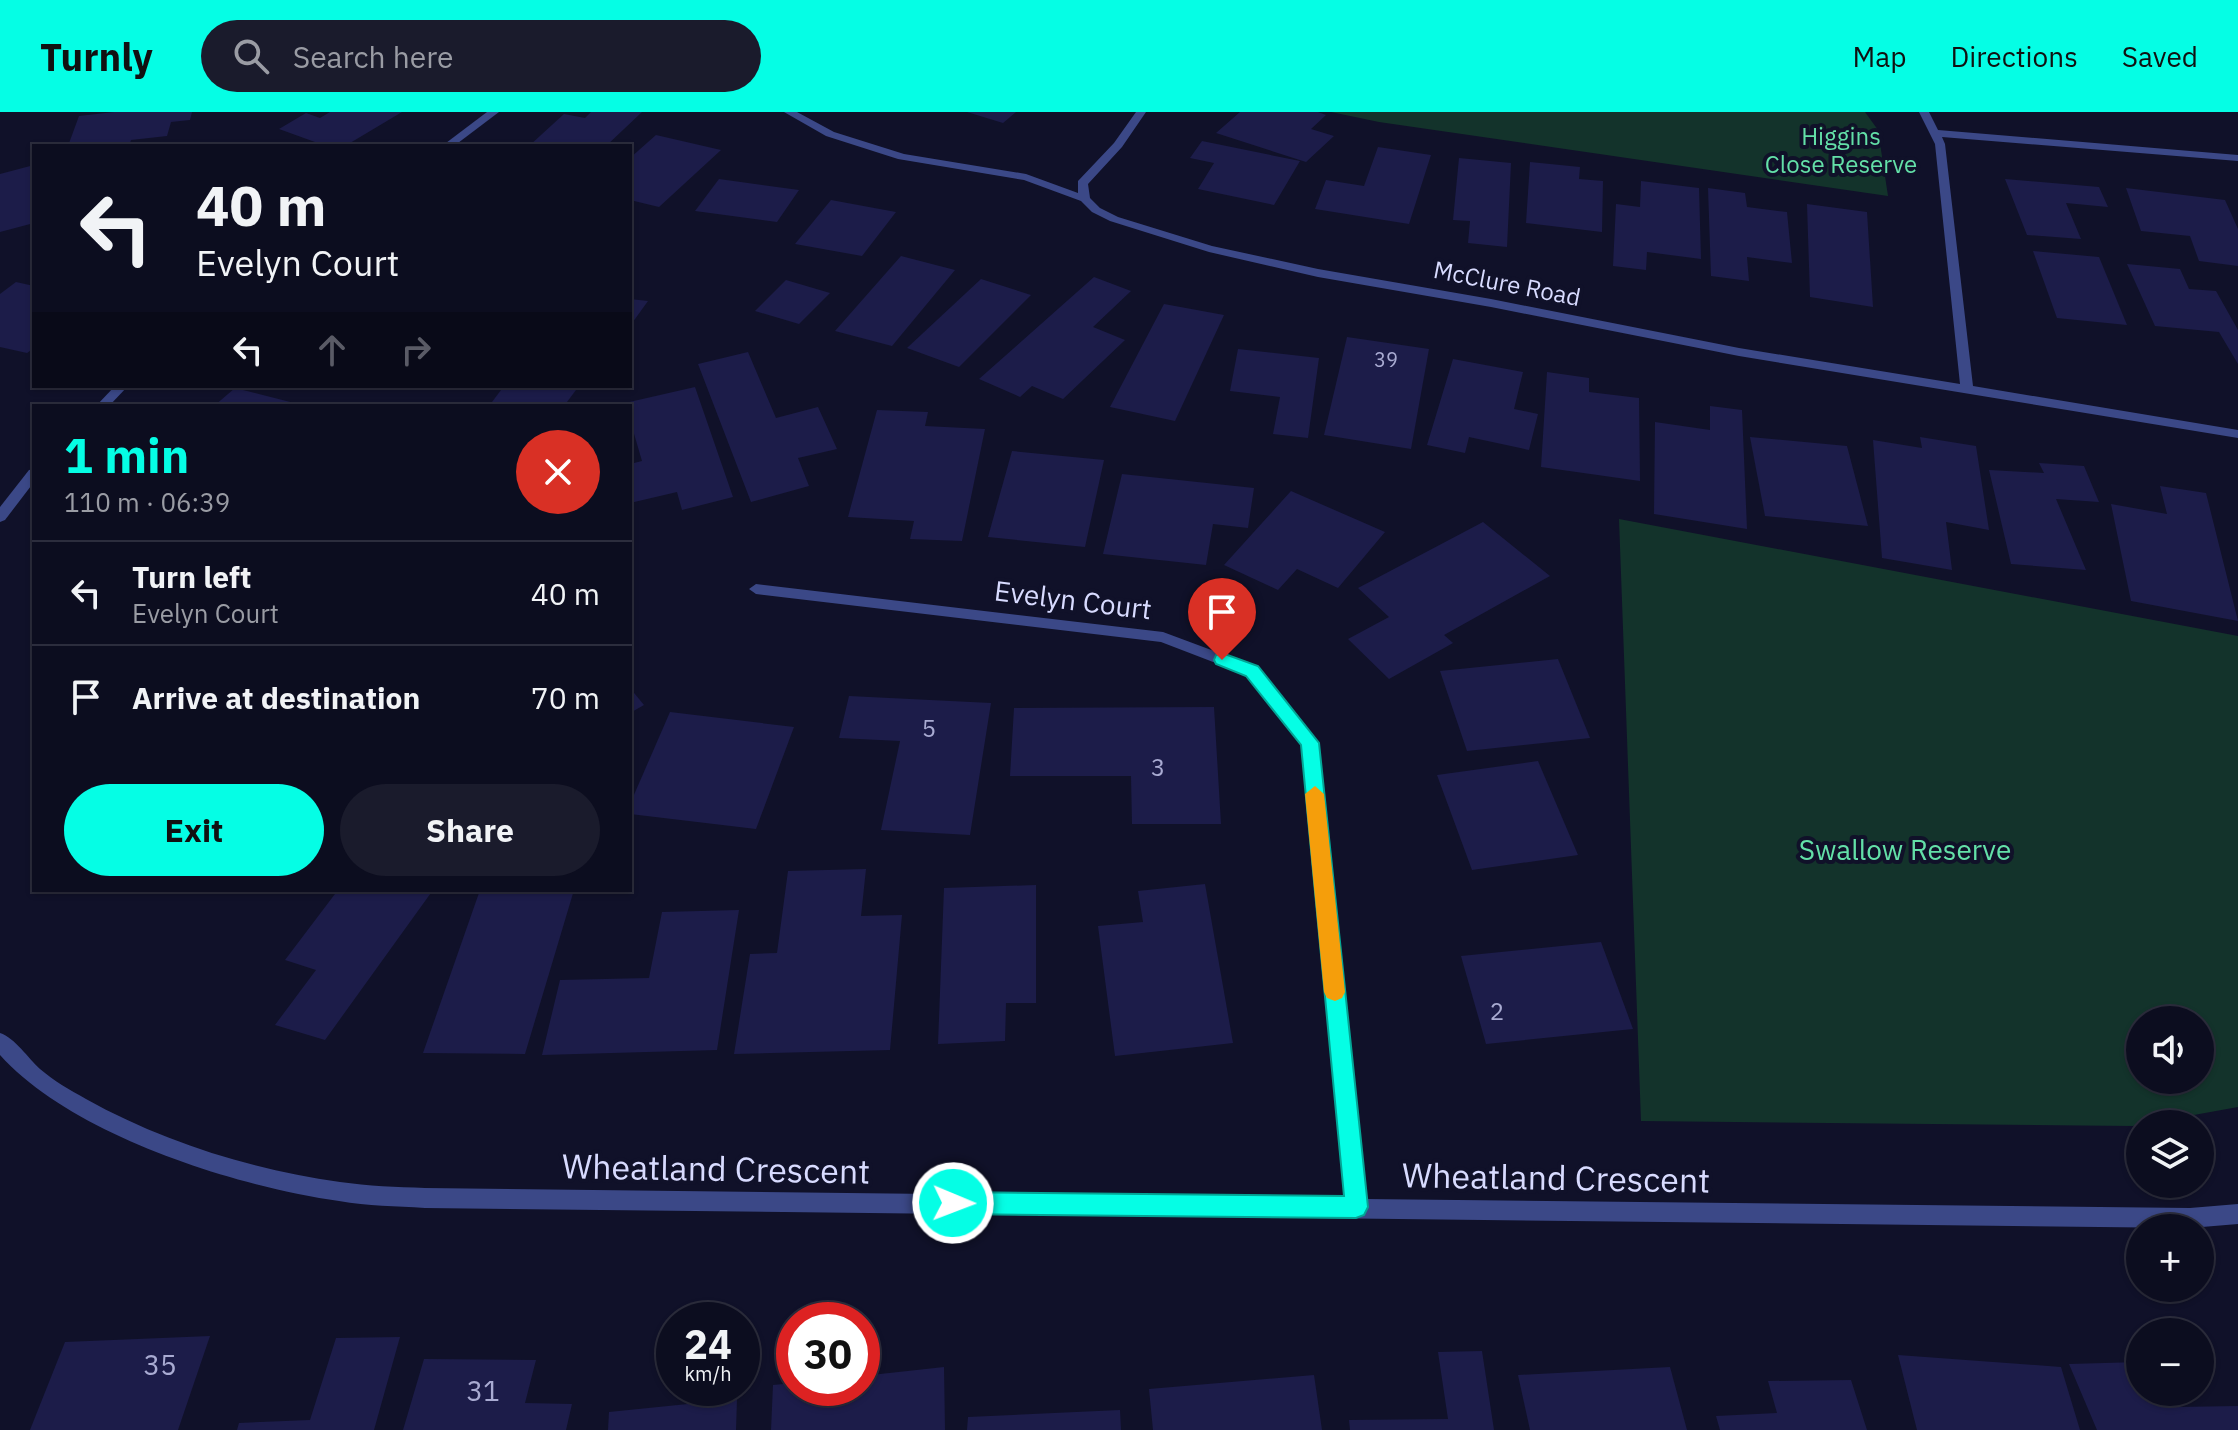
<!DOCTYPE html>
<html lang="en">
<head>
<meta charset="utf-8">
<style>
  body { margin:0; font-family:"IBM Plex Sans",sans-serif; background:#1a1b2c; color:#f1f3f6; height:100vh; display:flex; flex-direction:column; font-size:30px; white-space:nowrap }
  * { box-sizing:border-box; margin:0 }
  p { font-size:26px; color:#9a9ca4 }
  .icon { flex:none; width:44px; height:44px; fill:none; stroke:currentColor; stroke-width:2; stroke-linecap:round; stroke-linejoin:round }
  .map { position:relative; flex:1; overflow:hidden }
  .details { position:absolute; left:32px; top:292px; width:600px; height:488px; display:flex; flex-direction:column; background:#0c0d1f; border-radius:0px; box-shadow:0 2px 6px #0004,0 0 0 2px #2c2d3d }
  .details>* { flex:none }
  .guide { position:absolute; left:32px; top:32px; width:600px; height:244px; border-radius:0px; box-shadow:0 2px 6px #0004,0 0 0 2px #2c2d3d; background:#0c0d1f; color:#f1f3f6; overflow:hidden }
  .buttons { position:absolute; left:2126px; top:894px; display:grid; gap:16px }
  .buttons a { display:grid; place-items:center; width:88px; height:88px; border-radius:50%; background:#0c0d1f; box-shadow:0 2px 6px #0004,0 0 0 2px #2c2d3d; font-size:40px }
  .speed { position:absolute; left:656px; top:1190px; display:flex; gap:16px; font-size:40px; font-weight:700; text-align:center }
  .speed>* { display:grid; place-content:center; width:104px; height:104px; border-radius:50%; background:#0c0d1f; box-shadow:0 2px 6px #0004,0 0 0 2px #2c2d3d; line-height:1 }
  .speed small { font-size:20px; font-weight:400 }
  .speed .limit { border:12px solid #d22; background:#fff; color:#111 }
  .pin { position:absolute; display:grid; place-items:center; width:68px; height:68px; color:#fff; margin:-82px -34px; border-radius:50% 50% 50% 0; rotate:-45deg; box-shadow:0 0 8px #0007 }
  .pin .icon { rotate:45deg }
  .me { position:absolute; width:88px; margin:-44px; rotate:91deg; stroke-linejoin:round; filter:drop-shadow(0 0 6px #0008) }
  .turn { display:flex; align-items:center; gap:28px; height:168px; padding:0 32px; font-size:36px }
  .turn .icon { width:104px; height:104px; stroke-width:2.5 }
  .turn b { display:block; font-size:56px; line-height:68px }
  .lanes { display:flex; align-items:center; height:76px; padding:0 32px; background:#0003; justify-content:center; gap:40px; direction:ltr }
  .lanes .off { opacity:.35 }
  .round { display:grid; place-items:center; flex:none; width:84px; height:84px; border-radius:42px; background:#1a1b2c }
  .head { display:flex; align-items:center; justify-content:space-between; height:136px; padding:0 32px }
  h1 { font-size:48px; font-weight:800; line-height:60px; color:#05fee5 }
  .cta { display:flex; gap:16px; margin-top:auto; padding:16px 32px }
  .cta a { flex:1; height:92px; border-radius:48px; background:#05fee5; color:#111; font-size:32px; font-weight:800; line-height:92px; text-align:center }
  .cta a+a { background:#1a1b2c; color:#f1f3f6 }
  ul { padding:0; list-style:none }
  li { display:flex; align-items:center; gap:24px; height:104px; padding:0 32px; border-top:2px solid #2c2d3d }
  li div { flex:1 }
  li b { display:block; font-size:30px }
  li em { font-style:normal }
  header { display:flex; align-items:center; gap:48px; box-sizing:border-box; height:112px; padding:0 40px; background:#05fee5; color:#111 }
  header strong { font-size:38px }
  nav { display:flex; gap:44px; margin-inline-start:auto; font-size:28px }
  .search { width:560px; height:72px; background:#1a1b2c; display:flex; align-items:center; gap:20px; box-sizing:border-box; padding:0 28px; border-radius:44px; color:#9a9ca4; font-size:30px }
  .map>svg:first-child { display:block }
</style>
</head>
<body>
<header>
<strong>Turnly</strong>
<div class="search"><svg class="icon" aria-label="search" viewBox="0 0 24 24"><circle cx="10" cy="10" r="6"/><path d="M15 15l6 6"/></svg>Search here</div>
<nav><a>Map</a><a>Directions</a><a>Saved</a></nav>
</header>
<div class="map">
<svg width="2238" height="1318" viewBox="0 0 2238 1318">
  <rect width="100%" height="100%" fill="#101129"/>
  <g fill="#13332b" fill-rule="evenodd">
    <polygon points="1331,0 1865,0 1878,18 1888,84 1379,10"/>
    <path d="M1619,407L2238,524V995L2133,1014L1641,1009ZM2140,908H2200V968H2140Z"/>
  </g>
  <g fill="#1c1c49">
    <polygon points="114,0 192,0 190,8 171,10 167,24 131,28 129,34 68,34 79,4"/>
    <polygon points="330,0 402,0 345,34 326,34 279,17 306,1 320,6"/>
    <polygon points="591,0 642,0 606,34 529,34 564,2 585,6"/>
    <polygon points="967,0 1016,0 1003,11"/>
    <polygon points="1240,0 1318,0 1326,3 1311,17 1334,24 1306,50 1216,21"/>
    <polygon points="656,23 721,38 659,95 630,88 630,46"/>
    <polygon points="1202,29 1300,49 1274,93 1198,77 1214,51 1190,46"/>
    <polygon points="1378,35 1431,43 1409,112 1315,97 1326,68 1364,74"/>
    <polygon points="1459,46 1511,51 1507,135 1468,131 1470,109 1453,108"/>
    <polygon points="1530,50 1580,55 1579,67 1603,69 1602,120 1526,111"/>
    <polygon points="34,53 34,92 31,93 34,111 0,120 0,62"/>
    <polygon points="719,67 799,78 777,110 695,99"/>
    <polygon points="2005,67 2099,75 2108,95 2066,91 2081,127 2027,123"/>
    <polygon points="1641,69 1699,76 1701,147 1647,140 1646,158 1613,154 1616,92 1640,95"/>
    <polygon points="1708,76 1745,81 1747,95 1787,100 1792,151 1747,145 1749,169 1711,164"/>
    <polygon points="2126,76 2225,88 2238,117 2238,154 2199,149 2190,124 2141,119"/>
    <polygon points="831,88 896,100 862,144 795,132"/>
    <polygon points="1807,92 1867,100 1873,195 1810,185"/>
    <polygon points="2033,139 2099,145 2127,213 2057,206"/>
    <polygon points="901,144 955,158 892,234 835,219"/>
    <polygon points="2127,152 2180,157 2189,177 2216,179 2238,218 2238,252 2219,220 2155,214"/>
    <polygon points="1094,165 1131,179 1093,215 1125,228 1063,287 1032,274 1020,285 979,267"/>
    <polygon points="981,167 1031,183 959,255 907,236"/>
    <polygon points="786,168 830,181 799,212 755,199"/>
    <polygon points="16,170 34,174 34,236 27,241 0,235 0,182"/>
    <polygon points="630,187 648,189 630,214"/>
    <polygon points="1164,192 1224,203 1175,309 1110,295"/>
    <polygon points="1347,225 1429,237 1411,337 1324,323"/>
    <polygon points="1238,237 1319,246 1308,326 1273,322 1280,285 1230,279"/>
    <polygon points="748,240 776,306 818,295 837,337 798,346 809,374 751,390 698,252"/>
    <polygon points="1453,247 1523,260 1514,297 1538,302 1529,338 1469,325 1465,341 1427,333"/>
    <polygon points="1547,260 1589,266 1589,280 1639,286 1640,369 1541,355"/>
    <polygon points="504,274 579,274 564,294 489,294"/>
    <polygon points="695,275 733,385 682,398 677,380 630,391 630,352 642,349 630,308 630,294 625,291"/>
    <polygon points="235,276 302,293 302,294 214,294"/>
    <polygon points="1710,294 1742,298 1747,417 1654,402 1655,310 1710,318"/>
    <polygon points="877,298 928,300 925,314 985,317 962,429 910,427 914,409 848,405"/>
    <polygon points="1750,325 1847,334 1868,414 1765,404"/>
    <polygon points="1920,325 1976,334 1989,418 1946,410 1952,458 1882,446 1873,328 1922,336"/>
    <polygon points="1012,339 1104,348 1085,435 988,425"/>
    <polygon points="2039,351 2084,354 2099,390 2056,387 2086,458 2011,452 1989,358 2044,361"/>
    <polygon points="1122,362 1254,376 1248,416 1213,412 1206,453 1103,442"/>
    <polygon points="2160,374 2206,381 2238,509 2131,489 2111,392 2167,402"/>
    <polygon points="1291,379 1385,420 1338,476 1297,457 1278,478 1224,453"/>
    <polygon points="1483,410 1550,464 1444,523 1453,531 1389,567 1348,527 1389,505 1358,476"/>
    <polygon points="1558,547 1590,626 1467,639 1440,559"/>
    <polygon points="630,576 644,593 630,601"/>
    <polygon points="849,584 991,591 970,723 881,718 900,629 839,626"/>
    <polygon points="1214,595 1221,712 1132,712 1131,664 1010,664 1014,596"/>
    <polygon points="670,600 794,615 756,717 630,702 630,692"/>
    <polygon points="1538,649 1578,743 1472,758 1437,663"/>
    <polygon points="866,757 861,804 902,803 890,938 734,942 750,842 777,841 788,759"/>
    <polygon points="1205,772 1233,931 1115,944 1098,814 1143,810 1138,779"/>
    <polygon points="1036,773 1036,891 1006,891 1005,929 938,932 944,776"/>
    <polygon points="338,778 433,778 325,928 275,913 316,858 285,848"/>
    <polygon points="480,778 574,778 525,942 423,941"/>
    <polygon points="739,798 717,938 542,943 560,868 649,866 662,800"/>
    <polygon points="1601,830 1633,917 1486,932 1461,844"/>
    <polygon points="210,1224 178,1318 30,1318 65,1230"/>
    <polygon points="400,1225 374,1318 237,1318 239,1311 310,1308 336,1226"/>
    <polygon points="1482,1239 1494,1318 1350,1318 1349,1308 1448,1307 1438,1240"/>
    <polygon points="1898,1243 2061,1255 2080,1318 1917,1318"/>
    <polygon points="424,1247 536,1248 525,1291 572,1292 566,1318 403,1318"/>
    <polygon points="2140,1250 2140,1280 2169,1280 2177,1295 2238,1294 2238,1318 2097,1318 2069,1252"/>
    <polygon points="944,1255 945,1318 771,1318 773,1273 794,1271 794,1276 862,1276 862,1264"/>
    <polygon points="1670,1255 1687,1318 1530,1318 1518,1263"/>
    <polygon points="1314,1263 1322,1318 1153,1318 1149,1277"/>
    <polygon points="1851,1268 1867,1318 1720,1318 1716,1304 1777,1301 1768,1269"/>
    <polygon points="737,1287 736,1318 608,1318 609,1300"/>
    <polygon points="1120,1298 1121,1318 967,1318 968,1305"/>
  </g>
  <g fill="none" stroke-linecap="round" stroke-linejoin="round">
    <g fill="#3b4887" fill-rule="evenodd">
      <polygon points="487,0 499,0 454,34 442,34"/>
      <polygon points="784,0 797,0 834,20 904,42 1026,62 1078,81 1078,69 1114,31 1136,0 1146,0 1122,35 1088,72 1090,86 1100,96 1118,105 1212,134 1318,157 1491,187 1739,236 1960,272 1935,32 1919,0 1929,0 1938,18 2238,43 2238,49 1942,25 1945,32 1973,274 2238,318 2238,326 1739,244 1491,195 1318,165 1209,140 1110,109 1092,100 1081,89 1024,68 898,47 826,24"/>
      <polygon points="115,274 128,274 109,294 96,294"/>
      <polygon points="34,357 34,370 5,408 0,410 0,395 29,358"/>
      <path d="M756,472L1163,520L1257,555L1318,631L1365,1087L2190,1096L2238,1092V1112L2190,1116L425,1096C396,1094 368,1094 339,1089C234,1074 72,1023 0,943V921C15,926 28,946 40,957C54,969 70,978 86,987C163,1030 253,1058 340,1070C368,1074 397,1075 425,1076L1345,1087L1302,633L1247,563L1161,530L756,482L749,477Z"/>
    </g>
  </g>
  <polygon fill="#05fee5" stroke="#03a595" stroke-width="2" points="1222,541 1258,554 1319,631 1368,1095 1364,1103 1356,1106 953,1102 945,1099 942,1091 945,1084 953,1080 1344,1084 1301,633 1246,564 1216,552 1214,548 1216,543"/>
  <polygon fill="#f59e0b" points="1315,674 1324,682 1345,880 1342,886 1335,889 1327,886 1324,880 1305,682"/>
  <g text-anchor="middle" stroke-width="8" stroke-linejoin="round" paint-order="stroke">
    <g font-size="20" fill="#a9abd2">
      <text x="1386" y="255">39</text>
    </g>
    <g font-size="24" fill="#63e0a8" stroke="#101129">
      <text x="1841" y="33">Higgins<tspan x="1841" dy="28">Close Reserve</tspan></text>
    </g>
    <g font-size="24" fill="#d8dbff" stroke="#101129">
      <text transform="translate(1507 172) rotate(11)" y="8">McClure Road</text>
    </g>
    <g font-size="24" fill="#a9abd2">
      <text x="929" y="625">5</text>
      <text x="1158" y="664">3</text>
      <text x="1497" y="908">2</text>
    </g>
    <g font-size="28" fill="#d8dbff" stroke="#101129">
      <text transform="translate(1073 488) rotate(7)" y="10">Evelyn Court</text>
    </g>
    <g font-size="28" fill="#63e0a8" stroke="#101129">
      <text x="1905" y="748">Swallow Reserve</text>
    </g>
    <g font-size="28" fill="#a9abd2">
      <text x="160" y="1263">35</text>
      <text x="483" y="1289">31</text>
    </g>
    <g font-size="34" fill="#d8dbff" stroke="#101129">
      <text transform="translate(716 1057) rotate(1)" y="12">Wheatland Crescent</text>
      <text transform="translate(1556 1066) rotate(1)" y="12">Wheatland Crescent</text>
    </g>
  </g>
</svg>
<div class="buttons">
<a><svg class="icon" aria-label="sound" viewBox="0 0 24 24"><path d="M4 9h4l5-4v14l-5-4H4zM17 9q2 3 0 6"/></svg></a>
<a><svg class="icon" aria-label="layers" viewBox="0 0 24 24"><path d="M12 4l9 5-9 5-9-5zM3 14l9 5 9-5"/></svg></a>
<a>+</a>
<a>−</a>
</div>
<div class="speed"><div>24<small>km/h</small></div><div class="limit">30</div></div>
<div class="pin" style="left:1222px;top:548px;background:#d93025"><svg class="icon" aria-label="arrive" viewBox="0 0 24 24"><path d="M6 21V4h12l-3 4 3 4H6"/></svg></div>
<svg class="me" style="left:953px;top:1091px" viewBox="-20 -20 40 40"><circle r="17" fill="#05fee5" stroke="#fff" stroke-width="3"/><path d="M0-11L8 9 0 5-8 9z" fill="#fff"/></svg>
<div class="guide">
<div class="turn"><svg class="icon" aria-label="left" viewBox="0 0 24 24"><path d="M17 20v-9H6M10 6l-5 5 5 5"/></svg><div><b>40 m</b>Evelyn Court</div></div>
<div class="lanes"><svg class="icon" aria-label="left" viewBox="0 0 24 24"><path d="M17 20v-9H6M10 6l-5 5 5 5"/></svg><svg class="icon off" aria-label="ahead" viewBox="0 0 24 24"><path d="M12 20V5M6 11l6-6 6 6"/></svg><svg class="icon off" aria-label="right" viewBox="0 0 24 24"><path d="M7 20v-9h11M14 6l5 5-5 5"/></svg></div>
</div>
<section class="details">
<div class="head"><div><h1>1 min</h1><p>110 m · 06:39</p></div><a class="round" style="background:#d93025;color:#fff"><svg class="icon" aria-label="close" viewBox="0 0 24 24"><path d="M6 6l12 12M18 6L6 18"/></svg></a></div>
<ul>
<li><svg class="icon" aria-label="left" viewBox="0 0 24 24"><path d="M17 20v-9H6M10 6l-5 5 5 5"/></svg><div><b>Turn left</b><p>Evelyn Court</p></div><em>40 m</em></li>
<li><svg class="icon" aria-label="arrive" viewBox="0 0 24 24"><path d="M6 21V4h12l-3 4 3 4H6"/></svg><div><b>Arrive at destination</b></div><em>70 m</em></li>
</ul>
<div class="cta"><a>Exit</a><a>Share</a></div>
</section>
</div>
</body>
</html>
